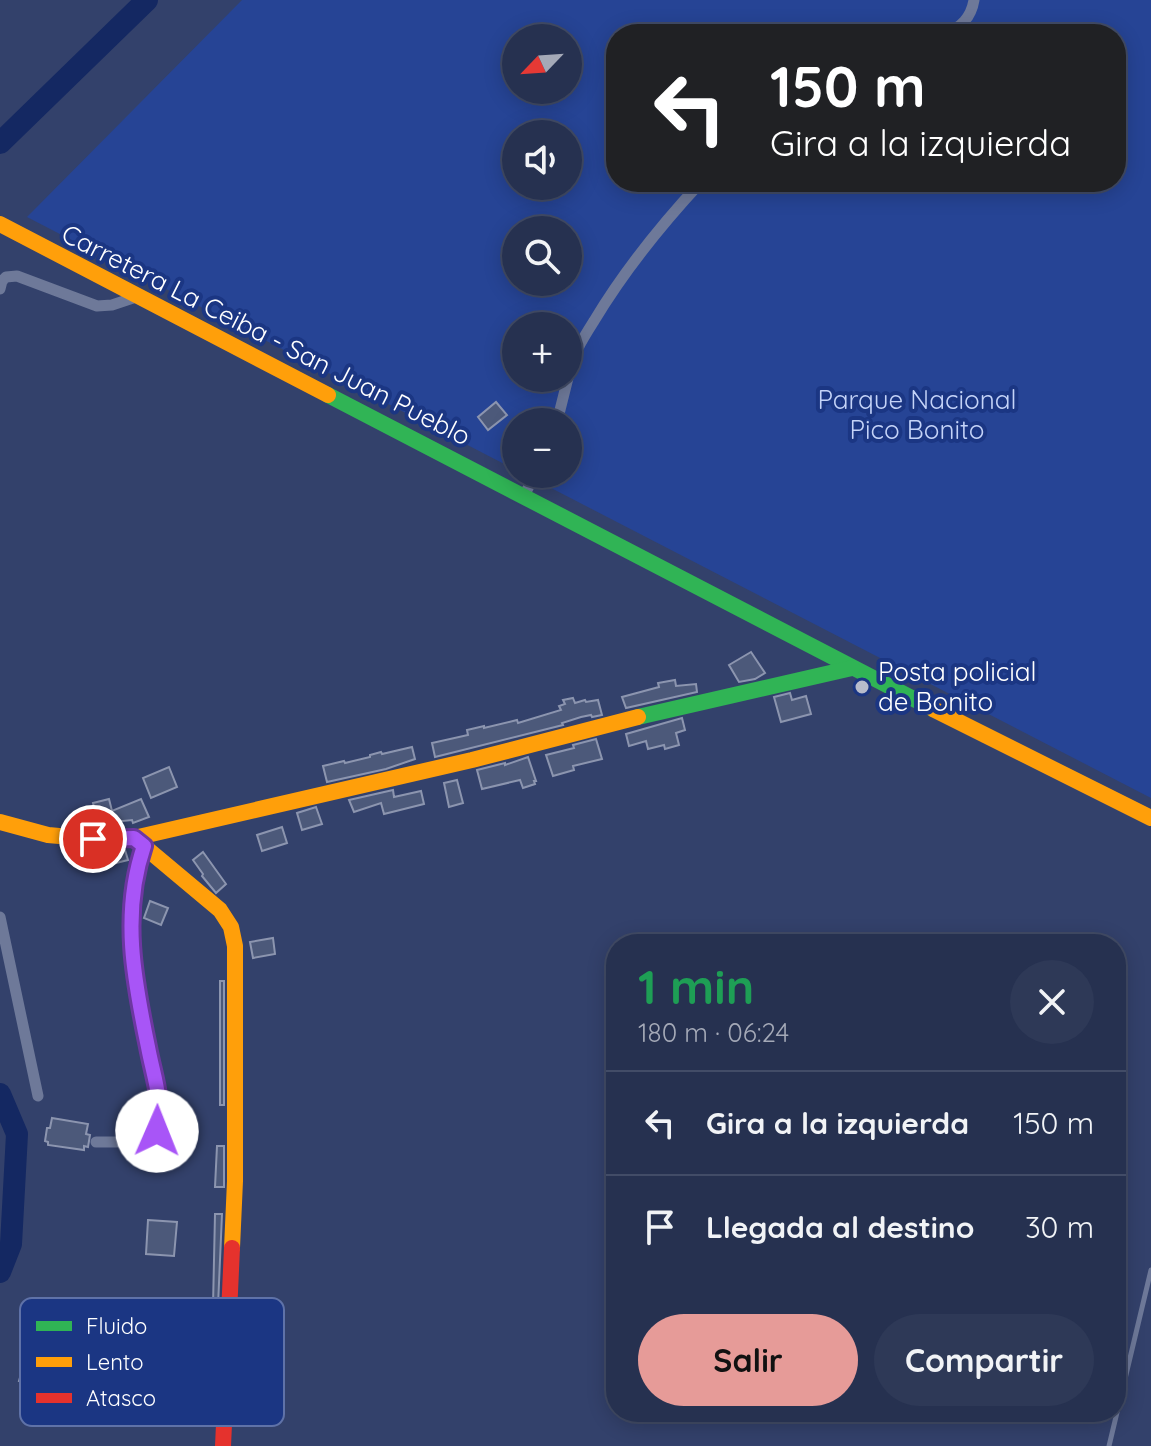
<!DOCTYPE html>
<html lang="es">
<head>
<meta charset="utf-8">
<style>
  body { margin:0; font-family:Quicksand,sans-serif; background:#2e3957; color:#f1f3f6; height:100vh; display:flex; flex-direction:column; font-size:30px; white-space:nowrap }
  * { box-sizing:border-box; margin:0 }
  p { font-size:26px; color:#a4a9b7 }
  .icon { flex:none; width:44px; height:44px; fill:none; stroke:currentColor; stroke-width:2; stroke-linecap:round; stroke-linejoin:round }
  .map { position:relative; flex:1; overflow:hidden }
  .drawer { position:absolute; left:606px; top:934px; width:520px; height:488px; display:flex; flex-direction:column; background:#263150; border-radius:32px; box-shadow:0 4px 20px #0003,0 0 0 2px #424c67 }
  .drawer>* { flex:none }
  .hud { position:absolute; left:606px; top:24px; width:520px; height:168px; border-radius:32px; box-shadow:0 4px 20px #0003,0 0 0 2px #424c67; background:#202124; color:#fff; overflow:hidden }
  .needle { width:52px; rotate:245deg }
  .controls { position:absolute; left:502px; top:24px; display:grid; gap:16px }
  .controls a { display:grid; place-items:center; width:80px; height:80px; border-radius:50%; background:#263150; box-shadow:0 4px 20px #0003,0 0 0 2px #424c67; font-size:40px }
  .pin { position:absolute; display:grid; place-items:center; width:68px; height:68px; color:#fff; margin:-34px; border:4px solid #fff; border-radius:50%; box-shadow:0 2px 8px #0007 }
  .me { position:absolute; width:88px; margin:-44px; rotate:1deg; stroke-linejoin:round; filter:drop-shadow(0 0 6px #0008) }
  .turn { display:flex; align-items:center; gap:28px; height:168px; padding:0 32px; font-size:36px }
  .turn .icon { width:104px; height:104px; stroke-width:2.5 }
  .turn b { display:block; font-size:56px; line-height:68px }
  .round { display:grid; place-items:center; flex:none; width:84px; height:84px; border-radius:42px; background:#2e3957 }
  .overview { display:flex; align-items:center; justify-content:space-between; height:136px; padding:0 32px }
  h1 { font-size:48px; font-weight:800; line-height:60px; color:#1e9e55 }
  .cta { display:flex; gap:16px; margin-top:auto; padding:16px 32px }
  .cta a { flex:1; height:92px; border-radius:48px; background:#e69b98; color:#111; font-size:32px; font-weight:800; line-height:92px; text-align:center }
  .cta a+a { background:#2e3957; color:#f1f3f6 }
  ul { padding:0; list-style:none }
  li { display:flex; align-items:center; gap:24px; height:104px; padding:0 32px; border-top:2px solid #424c67 }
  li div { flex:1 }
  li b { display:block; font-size:30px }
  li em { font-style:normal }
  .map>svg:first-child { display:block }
</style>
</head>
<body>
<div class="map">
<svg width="1151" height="1446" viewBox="0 0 1151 1446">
  <rect width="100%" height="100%" fill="#33416b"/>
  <path fill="#264495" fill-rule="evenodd" d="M242,0H1151V798L524,474H568V422H516V470L27,217ZM616,34H1116V182H616ZM516,38H568V90H516ZM516,134H568V186H516ZM516,230H568V282H516ZM516,326H568V378H516Z"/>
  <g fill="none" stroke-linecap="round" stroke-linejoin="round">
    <g stroke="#142862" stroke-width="22">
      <polyline points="0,143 147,0"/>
      <polyline points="0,1094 17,1134 11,1244 0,1272"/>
    </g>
  </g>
  <g fill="#4c597a" stroke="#8c95af" stroke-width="2">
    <polygon points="496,402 507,415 488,430 478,417"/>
    <polygon points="751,652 765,673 755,679 739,682 729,665"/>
    <polygon points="675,680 676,686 696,684 697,692 626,708 622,697 659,687 658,683"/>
    <polygon points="790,693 792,700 806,696 811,714 781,722 774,697"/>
    <polygon points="573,698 575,703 585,700 586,702 598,700 602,715 592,717 591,715 581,717 562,723 563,725 435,757 432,743 468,735 467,730 484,726 484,728 517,720 518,723 561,710 559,706 565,704 563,700"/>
    <polygon points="682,718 685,730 676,733 679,745 665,749 664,745 648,749 646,741 629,746 626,734"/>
    <polygon points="596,739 602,759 573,766 574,770 553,776 546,755 574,748 573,745"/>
    <polygon points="412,747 415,759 386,769 327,782 323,766 344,761 345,763 370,757 370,755 381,752 382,754"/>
    <polygon points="528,757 536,781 534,781 535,784 523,788 520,780 482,789 477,770 505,763 505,765"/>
    <polygon points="169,767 177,787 151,798 143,778"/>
    <polygon points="457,780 463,803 449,807 444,783"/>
    <polygon points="393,790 394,797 421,791 424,804 384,814 381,803 354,812 349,800"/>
    <polygon points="109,799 112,811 141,799 149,817 133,823 132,820 73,826 71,815 95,812 93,803"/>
    <polygon points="316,807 322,824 302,830 297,813"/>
    <polygon points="282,827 287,843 262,851 257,835"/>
    <polygon points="118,849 119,852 125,850 128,860 112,864 109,855 87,856 87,850"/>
    <polygon points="203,852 226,884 216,893 202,876 203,874 193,860"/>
    <polygon points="150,901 168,908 161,925 144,918"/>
    <polygon points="273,938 275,954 253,958 250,942"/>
    <rect x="220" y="981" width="4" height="124"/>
    <polygon points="52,1118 88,1124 86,1134 90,1135 88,1147 84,1146 84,1150 48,1145 48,1142 45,1141 47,1128 50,1128"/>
    <polygon points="217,1146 224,1146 224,1187 215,1187"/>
    <polygon points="215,1214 222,1214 216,1352 212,1352"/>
    <polygon points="148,1220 177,1222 174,1256 146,1254"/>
    <polygon points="23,1367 93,1384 116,1392 112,1403 38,1381 37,1385 19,1381"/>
  </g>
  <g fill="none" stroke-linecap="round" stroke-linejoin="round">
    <polyline stroke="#6e7999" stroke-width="5" points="1109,1446 1151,1270"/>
    <g stroke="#6e7999" stroke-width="11">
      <path d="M945,34C961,27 971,18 974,0"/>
      <polyline points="0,289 2,281 6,277 17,276 97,306 112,305 139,296"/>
      <path d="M568,377C573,354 582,340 594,321C624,271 662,224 701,182"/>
      <polyline points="557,422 568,378"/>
      <polyline points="524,496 535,474"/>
      <polyline points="0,917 38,1096"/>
      <path d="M96,1142C118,1142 139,1144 157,1131L161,1102L134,977L131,948L135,872L144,846"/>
    </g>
    <g stroke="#30b455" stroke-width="16">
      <polyline points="328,395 933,709"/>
      <polyline points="638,717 852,668"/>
    </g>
    <g stroke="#ff9f0a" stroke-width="16">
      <polyline points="0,224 328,395"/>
      <polyline points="933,709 1151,818"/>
      <polyline points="0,822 48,835 93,839 134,838 472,760 638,717"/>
      <polyline points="134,838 220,910 231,927 235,946 235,1181 232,1248"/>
    </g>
    <polyline stroke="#e5322d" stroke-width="16" points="223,1446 232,1248"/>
  </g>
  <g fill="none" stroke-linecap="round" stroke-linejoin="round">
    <defs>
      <path id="route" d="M93,839L134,838L144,846C121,913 134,980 148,1047C154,1079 163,1098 157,1131"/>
    </defs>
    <use href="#route" stroke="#6d37a1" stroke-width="20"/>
    <use href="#route" stroke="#a855f7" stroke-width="14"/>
  </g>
  <circle fill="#b8bccb" stroke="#1b3683" stroke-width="3" cx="862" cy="687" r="8"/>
  <g text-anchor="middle" stroke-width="8" stroke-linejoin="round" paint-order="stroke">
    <g font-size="26" fill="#fff" stroke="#1b3683">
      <text transform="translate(266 335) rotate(27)" y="9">Carretera La Ceiba - San Juan Pueblo</text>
    </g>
    <g font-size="26" fill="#c4d3f8" stroke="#1b3683">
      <text x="917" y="409">Parque Nacional<tspan x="917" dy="30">Pico Bonito</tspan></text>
    </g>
    <g font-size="26" fill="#fff" stroke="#1b3683" text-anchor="start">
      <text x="878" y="681">Posta policial<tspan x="878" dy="30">de Bonito</tspan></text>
    </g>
  </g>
  <rect x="20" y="1298" width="264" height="128" rx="12" fill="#1b3683" stroke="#5f72a8" stroke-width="2"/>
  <rect x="36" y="1321" width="36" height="10" fill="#30b455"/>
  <rect x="36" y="1357" width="36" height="10" fill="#ff9f0a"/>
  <rect x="36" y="1393" width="36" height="10" fill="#e5322d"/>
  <g font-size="22" fill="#fff">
    <text x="86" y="1334">Fluido</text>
    <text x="86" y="1370">Lento</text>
    <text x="86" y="1406">Atasco</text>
  </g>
</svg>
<div class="controls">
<a><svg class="needle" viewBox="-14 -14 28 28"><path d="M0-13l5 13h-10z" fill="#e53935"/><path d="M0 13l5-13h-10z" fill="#a4a9b7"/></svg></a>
<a><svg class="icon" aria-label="sound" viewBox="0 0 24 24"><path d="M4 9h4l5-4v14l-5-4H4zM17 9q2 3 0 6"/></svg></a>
<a><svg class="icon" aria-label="search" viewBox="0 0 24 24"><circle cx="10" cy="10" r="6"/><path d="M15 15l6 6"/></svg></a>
<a>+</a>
<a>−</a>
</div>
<div class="pin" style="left:93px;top:839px;background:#d93025"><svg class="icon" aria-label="arrive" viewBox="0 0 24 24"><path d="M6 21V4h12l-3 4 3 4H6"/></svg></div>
<svg class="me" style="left:157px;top:1131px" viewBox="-20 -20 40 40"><circle r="19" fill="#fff"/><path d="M0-13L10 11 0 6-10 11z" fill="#a855f7"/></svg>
<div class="hud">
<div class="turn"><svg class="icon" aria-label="left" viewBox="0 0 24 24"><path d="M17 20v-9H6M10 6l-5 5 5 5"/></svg><div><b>150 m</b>Gira a la izquierda</div></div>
</div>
<section class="drawer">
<div class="overview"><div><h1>1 min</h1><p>180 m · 06:24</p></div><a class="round"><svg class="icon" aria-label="close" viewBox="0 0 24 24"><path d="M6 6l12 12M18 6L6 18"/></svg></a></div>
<ul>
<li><svg class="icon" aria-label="left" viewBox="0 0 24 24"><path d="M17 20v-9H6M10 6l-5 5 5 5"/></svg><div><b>Gira a la izquierda</b></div><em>150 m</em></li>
<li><svg class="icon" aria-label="arrive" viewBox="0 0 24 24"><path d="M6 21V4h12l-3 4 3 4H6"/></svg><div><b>Llegada al destino</b></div><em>30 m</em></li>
</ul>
<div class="cta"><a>Salir</a><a>Compartir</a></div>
</section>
</div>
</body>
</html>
